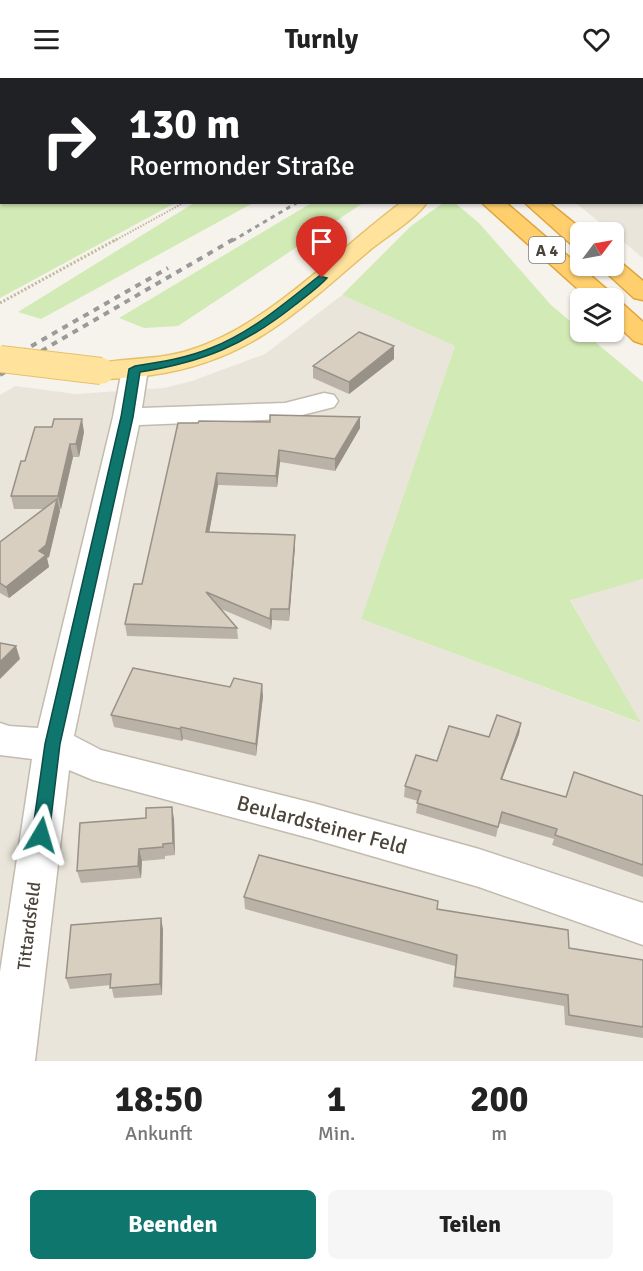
<!DOCTYPE html>
<html lang="de">
<head>
<meta charset="utf-8">
<style>
  body { margin:0; font-family:Signika,sans-serif; background:#f6f6f6; color:#222; height:100vh; display:flex; flex-direction:column; font-size:22px; white-space:nowrap }
  * { box-sizing:border-box; margin:0 }
  p { font-size:20px; color:#767676 }
  .icon { flex:none; width:33px; height:33px; fill:none; stroke:currentColor; stroke-width:2; stroke-linecap:round; stroke-linejoin:round }
  .map { position:relative; height:983px; overflow:hidden }
  .sheet { display:flex; flex-direction:column; background:#fff; flex:1 }
  .sheet>* { flex:none }
  .top-card { position:absolute; left:0px; top:0px; width:644px; height:126px; box-shadow:0 2px 4px #0004; background:#202124; color:#fff; overflow:hidden }
  .needle { width:39px; rotate:58deg }
  .buttons { position:absolute; left:570px; top:144px; display:grid; gap:12px }
  .buttons a { display:grid; place-items:center; width:54px; height:54px; border-radius:9px; background:#fff; box-shadow:0 2px 4px #0004; font-size:30px }
  .pin { position:absolute; display:grid; place-items:center; width:51px; height:51px; color:#fff; margin:-62px -26px; border-radius:50% 50% 50% 0; rotate:-45deg; box-shadow:0 0 6px #0007 }
  .pin .icon { rotate:45deg }
  .me { position:absolute; width:66px; margin:-33px; rotate:7deg; stroke-linejoin:round; filter:drop-shadow(0 0 4px #0008) }
  .turn { display:flex; align-items:center; gap:21px; height:126px; padding:0 30px; font-size:27px }
  .turn .icon { width:78px; height:78px; stroke-width:2.5 }
  .turn b { display:block; font-size:42px; line-height:51px }
  .eta { display:flex; justify-content:space-evenly; align-items:center; height:102px; text-align:center }
  .eta b { font-size:36px; font-weight:800; line-height:42px }
  .action { display:flex; gap:12px; margin-top:auto; padding:12px 30px }
  .action a { flex:1; height:69px; border-radius:9px; background:#0f766e; color:#fff; font-size:24px; font-weight:800; line-height:69px; text-align:center }
  .action a+a { background:#f6f6f6; color:#222 }
  header { display:flex; justify-content:space-between; align-items:center; height:78px; padding:0 30px; background:#fff; font-size:27px; font-weight:800 }
  .map>svg:first-child { display:block }
</style>
</head>
<body>
<header><svg class="icon" aria-label="menu" viewBox="0 0 24 24"><path d="M4 6h16M4 12h16M4 18h16"/></svg>Turnly<svg class="icon" aria-label="heart" viewBox="0 0 24 24"><path d="M12 20l-8-8c-3-5 5-10 8-4 3-6 11-1 8 4z"/></svg></header>
<div class="map">
<svg width="643" height="983" viewBox="0 0 643 983">
  <rect width="100%" height="100%" fill="#f6f3ec"/>
  <g fill="#eae5da">
    <polygon points="642,72 643,73 643,180 576,125 642,124"/>
    <polygon points="342,217 455,268 361,541 640,645 570,521 643,501 643,983 0,983 0,317 15,308 76,316 164,310 192,303 265,276"/>
  </g>
  <g fill="#d2eab5">
    <polygon points="0,0 220,0 221,1 2,2 2,124 175,125 0,220"/>
    <polygon points="313,124 363,125 178,248 144,250 119,240"/>
    <polygon points="194,125 253,125 41,241 18,234"/>
    <polygon points="443,125 455,125 479,145 551,227 643,304 643,501 570,522 641,645 361,541 455,268 342,217 411,148"/>
  </g>
  <g fill="none" stroke-linecap="round" stroke-linejoin="round">
    <defs>
      <g id="minor">
        <rect x="642" y="32" width="1" height="12"/>
        <polygon points="135,283 144,285 148,291 142,330 285,325 324,315 334,317 338,323 334,329 286,341 139,347 74,658 101,672 313,725 479,771 643,825 643,867 479,809 313,761 93,702 69,692 35,983 0,983 0,894 32,681 0,677 0,645 9,648 38,650 113,339 122,291 126,285"/>
      </g>
      <g id="major">
        <rect x="642" y="15" width="1" height="10"/>
        <path d="M402,124H427C418,139 386,159 371,171C298,233 250,283 151,297C132,299 110,303 92,299L88,293L92,287C124,279 158,283 190,272C268,248 337,172 402,124Z"/>
      </g>
      <g id="highway">
        <polygon points="322,0 340,0 341,2 323,2"/>
        <polygon points="359,0 377,0 378,2 360,2"/>
        <polygon points="481,124 505,124 611,215 614,220 614,221 588,220"/>
        <polygon points="524,124 548,124 585,154 580,154 580,169 572,167"/>
        <polygon points="614,182 619,183 643,203 643,222 634,220 599,188 614,188"/>
        <polygon points="614,224 623,226 643,244 643,266 634,263 614,244"/>
      </g>
    </defs>
    <use href="#minor" stroke="#c2bbae" stroke-width="3"/>
    <use href="#major" stroke="#e6c16a" stroke-width="3"/>
    <use href="#highway" stroke="#e0a43c" stroke-width="3"/>
    <polyline stroke="#c4b79f" stroke-width="2" stroke-dasharray="1.5 1.5" stroke-linecap="butt" points="114,163 185,124"/>
    <polyline stroke="#c4b79f" stroke-width="3" stroke-dasharray="2 2" stroke-linecap="butt" points="0,225 117,161"/>
    <use href="#minor" fill="#fff" fill-rule="evenodd"/>
    <use href="#major" fill="#ffe39c" fill-rule="evenodd"/>
    <use href="#highway" fill="#ffcf6e" fill-rule="evenodd"/>
    <g stroke="#9a9a9a" stroke-width="3" stroke-dasharray="4.5 4.5" stroke-linecap="butt">
      <polyline points="502,2 505,0"/>
      <polyline points="520,2 523,0"/>
      <polyline points="232,163 298,124"/>
    </g>
    <g stroke="#9a9a9a" stroke-width="4" stroke-dasharray="6 6" stroke-linecap="butt">
      <polyline points="0,286 168,190"/>
      <polyline points="0,297 234,161"/>
    </g>
    <defs>
      <polyline id="major-bridge" points="0,281 101,293"/>
    </defs>
    <use href="#major-bridge" stroke="#e6c16a" stroke-width="28" stroke-linecap="butt"/>
    <use href="#major-bridge" stroke="#ffe39c" stroke-width="26"/>
  </g>
  <g fill="#bab2a6">
    <polygon points="643,40 643,87 642,86 642,41"/>
    <polygon points="394,268 394,281 349,316 313,300 313,288"/>
    <polygon points="360,339 360,350 335,393 280,384 277,409 218,407 209,454 295,468 289,543 272,542 271,552 221,531 237,550 238,561 127,558 125,546 142,506 178,345 270,344"/>
    <polygon points="84,354 79,379 73,379 61,431 60,431 60,433 49,479 47,480 49,489 9,520 0,515 0,464 44,431 14,431 11,418 25,383"/>
    <polygon points="263,618 256,678 183,661 182,663 114,649 111,637"/>
    <polygon points="521,645 519,656 502,701 566,719 643,718 643,799 552,767 554,761 499,745 496,759 416,735 418,723 404,719 405,708 437,683 489,659"/>
    <polygon points="174,741 175,777 165,778 165,781 142,783 141,800 81,805 77,793"/>
    <polygon points="244,819 438,823 437,831 569,870 643,882 643,960 565,947 564,928 453,909 455,888 245,831"/>
    <polygon points="163,851 162,917 114,920 111,907 70,911 66,900"/>
  </g>
  <g fill="#979187">
    <polygon points="394,268 394,281 349,316 349,304"/>
    <polygon points="360,339 360,350 335,393 335,381"/>
    <polygon points="82,341 84,354 79,379 76,366"/>
    <polygon points="70,366 73,379 61,431 58,418"/>
    <polygon points="279,372 280,384 277,409 276,398"/>
    <polygon points="217,395 218,407 207,466 206,454"/>
    <polygon points="57,421 60,433 49,479 47,480 49,489 9,520 6,509 39,473"/>
    <polygon points="295,457 295,468 289,543 289,531"/>
    <polygon points="271,531 272,542 271,552 270,541"/>
    <polygon points="16,568 20,581 0,601 0,584"/>
    <polygon points="262,606 263,618 256,678 256,666"/>
    <polygon points="521,645 519,656 498,712 501,701"/>
    <polygon points="181,649 183,661 182,663 180,651"/>
    <polygon points="172,729 174,741 175,777 173,765"/>
    <polygon points="139,771 142,783 141,800 138,788"/>
    <polygon points="161,840 163,851 162,917 160,906"/>
  </g>
  <g fill="#d8cfc1" stroke="#979187" stroke-width="1.5">
    <polygon points="643,40 643,75 642,75 642,41"/>
    <polygon points="359,254 394,268 349,304 313,288"/>
    <polygon points="270,337 360,339 335,381 279,372 276,398 217,395 206,454 295,457 289,531 271,531 270,541 206,514 237,550 125,546 134,506 142,506 178,345 198,345 199,343 270,344"/>
    <polygon points="54,341 82,341 76,366 70,366 58,418 11,418 21,383 25,383 35,349 52,349"/>
    <polygon points="57,421 46,467 39,473 46,477 6,509 0,505 0,464"/>
    <polygon points="0,565 16,568 0,584"/>
    <polygon points="133,590 230,609 234,600 262,606 256,666 181,649 180,651 111,637"/>
    <polygon points="497,637 521,645 501,701 566,719 574,694 643,718 643,787 555,757 557,751 502,734 498,749 417,725 421,713 405,708 416,677 437,683 449,648 489,659"/>
    <polygon points="172,729 173,765 163,766 163,769 139,771 138,788 77,793 80,745 146,740 146,730"/>
    <polygon points="259,777 438,823 437,831 568,852 569,870 643,882 643,949 569,937 568,917 455,899 457,877 244,819"/>
    <polygon points="161,840 160,906 110,910 111,896 66,900 71,847"/>
  </g>
  <path fill="#0f766e" stroke="#0a4d48" stroke-width="1.5" d="M319,198L327,200C318,210 306,218 295,227C245,267 203,284 140,294L133,339L60,666L49,757L47,762L41,764L35,762L32,757L45,666L121,339L129,291L135,288C161,284 187,280 211,270C252,254 285,225 319,198Z"/>
  <g text-anchor="middle" stroke-width="6" stroke-linejoin="round" paint-order="stroke">
    <rect fill="#fff" stroke="#817c74" stroke-width="1.5" x="529" y="159" width="36" height="26" rx="4.5"/>
    <g font-size="16" font-weight="bold" fill="#4b4439">
      <text x="547" y="178">A 4</text>
    </g>
    <g font-size="18" fill="#4b4439" stroke="#fff">
      <text transform="translate(29 848) rotate(-83)" y="6">Tittardsfeld</text>
    </g>
    <g font-size="21" fill="#4b4439" stroke="#fff">
      <text transform="translate(322 747) rotate(15)" y="7">Beulardsteiner Feld</text>
    </g>
  </g>
</svg>
<div class="buttons">
<a><svg class="needle" viewBox="-14 -14 28 28"><path d="M0-13l5 13h-10z" fill="#e53935"/><path d="M0 13l5-13h-10z" fill="#767676"/></svg></a>
<a><svg class="icon" aria-label="layers" viewBox="0 0 24 24"><path d="M12 4l9 5-9 5-9-5zM3 14l9 5 9-5"/></svg></a>
</div>
<div class="pin" style="left:322px;top:200px;background:#d93025"><svg class="icon" aria-label="arrive" viewBox="0 0 24 24"><path d="M6 21V4h12l-3 4 3 4H6"/></svg></div>
<svg class="me" style="left:41px;top:757px" viewBox="-20 -20 40 40"><path d="M0-17L14 15 0 8-14 15z" fill="#0f766e" stroke="#fff" stroke-width="4"/></svg>
<div class="top-card">
<div class="turn"><svg class="icon" aria-label="right" viewBox="0 0 24 24"><path d="M7 20v-9h11M14 6l5 5-5 5"/></svg><div><b>130 m</b>Roermonder Straße</div></div>
</div>
</div>
<section class="sheet">
<div class="eta">
<div><b>18:50</b><p>Ankunft</p></div>
<div><b>1</b><p>Min.</p></div>
<div><b>200</b><p>m</p></div>
</div>
<div class="action"><a>Beenden</a><a>Teilen</a></div>
</section>
</body>
</html>
